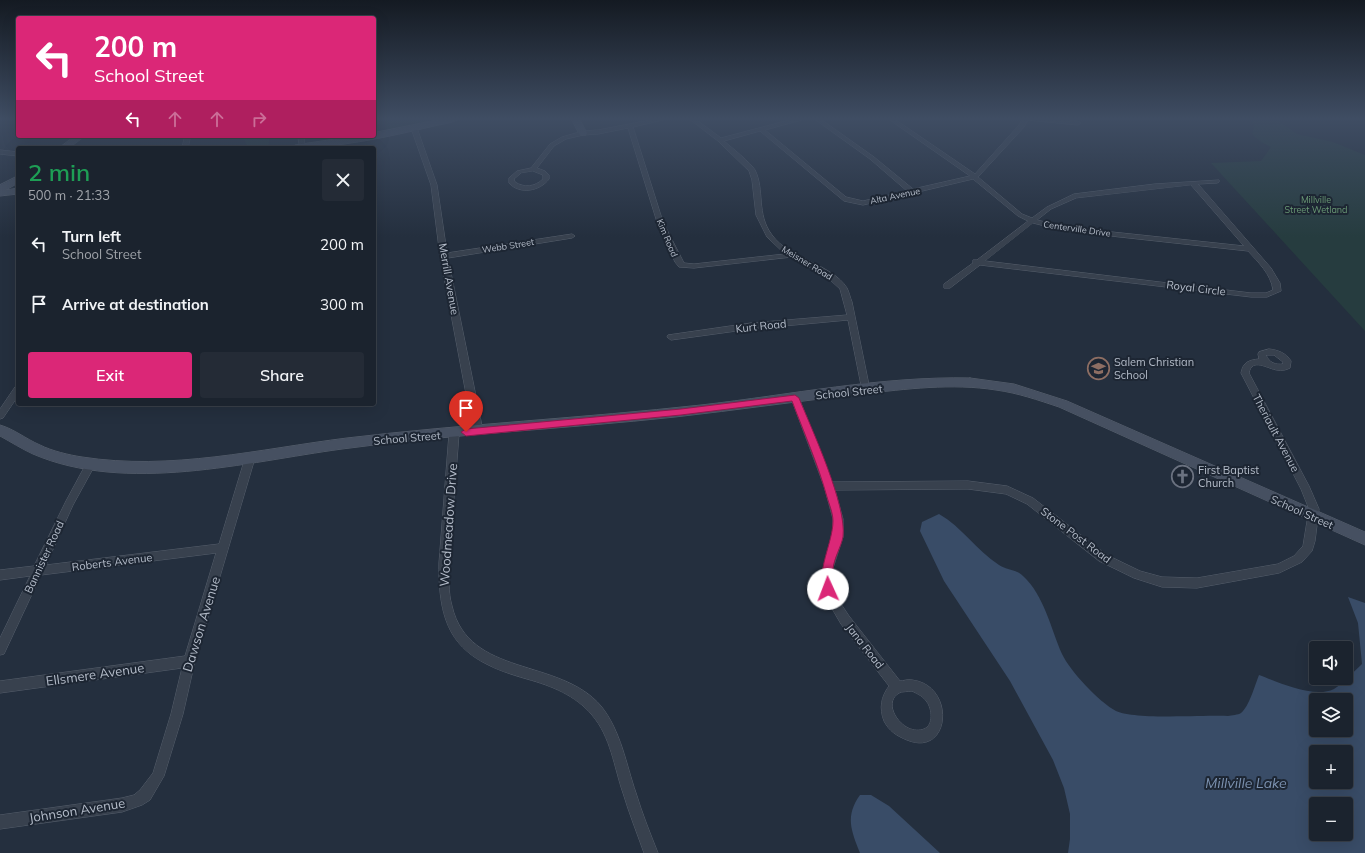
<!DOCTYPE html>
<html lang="en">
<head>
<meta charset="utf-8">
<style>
  body { margin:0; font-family:Mulish,sans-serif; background:#242b36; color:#f1f3f6; height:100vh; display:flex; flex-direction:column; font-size:15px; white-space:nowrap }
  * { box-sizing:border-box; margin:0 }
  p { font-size:13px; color:#a0a4aa }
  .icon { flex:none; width:22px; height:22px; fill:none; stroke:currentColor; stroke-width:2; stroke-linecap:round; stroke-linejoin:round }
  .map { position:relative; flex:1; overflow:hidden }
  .panel { position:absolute; left:16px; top:146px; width:360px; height:260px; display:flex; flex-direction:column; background:#1b232e; border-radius:4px; box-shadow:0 4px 16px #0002,0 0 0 1px #39404a }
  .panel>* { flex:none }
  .guide { position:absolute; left:16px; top:16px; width:360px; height:122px; border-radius:4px; box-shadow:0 4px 16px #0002,0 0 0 1px #39404a; background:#db2777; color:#fff; overflow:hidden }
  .tools { position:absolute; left:1309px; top:641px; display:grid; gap:8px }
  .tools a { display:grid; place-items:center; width:44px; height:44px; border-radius:4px; background:#1b232e; box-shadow:0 4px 16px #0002,0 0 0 1px #39404a; font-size:20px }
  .pin { position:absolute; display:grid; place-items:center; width:34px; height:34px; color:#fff; margin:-41px -17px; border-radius:50% 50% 50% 0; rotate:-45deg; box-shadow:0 0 4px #0007 }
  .pin .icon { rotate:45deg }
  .me { position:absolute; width:44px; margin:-22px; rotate:358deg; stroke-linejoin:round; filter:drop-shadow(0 0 3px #0008) }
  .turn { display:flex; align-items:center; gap:14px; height:84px; padding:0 12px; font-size:18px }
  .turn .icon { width:52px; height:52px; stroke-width:2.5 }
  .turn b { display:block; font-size:28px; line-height:34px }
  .lanes { display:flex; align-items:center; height:38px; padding:0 12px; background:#0003; justify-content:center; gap:20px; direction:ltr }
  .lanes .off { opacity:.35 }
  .round { display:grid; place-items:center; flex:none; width:42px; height:42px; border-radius:4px; background:#242b36 }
  .overview { display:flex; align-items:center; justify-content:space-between; height:68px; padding:0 12px }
  h1 { font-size:24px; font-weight:600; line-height:30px; color:#1e9e55 }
  .action { display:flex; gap:8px; margin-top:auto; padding:8px 12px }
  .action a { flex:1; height:46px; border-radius:4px; background:#db2777; color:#fff; font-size:16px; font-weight:600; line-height:46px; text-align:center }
  .action a+a { background:#242b36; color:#f1f3f6 }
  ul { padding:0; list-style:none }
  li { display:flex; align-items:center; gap:12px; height:60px; padding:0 12px }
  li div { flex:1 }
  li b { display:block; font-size:15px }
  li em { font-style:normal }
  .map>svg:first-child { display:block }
</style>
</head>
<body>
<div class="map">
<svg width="1365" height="853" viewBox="0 0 1365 853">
  <rect width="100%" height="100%" fill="#242f3e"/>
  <g fill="#263c3f">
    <polygon points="385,118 418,118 418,119 445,118 387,131"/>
    <polygon points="1251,118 1275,118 1297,134 1333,142 1365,155 1365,331 1211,163 1261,161 1271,147 1261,142 1252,134 1254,127"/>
    <polygon points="235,136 270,136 268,148 266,148 247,145 243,137"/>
  </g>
  <g fill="#394c67" fill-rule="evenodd">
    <path d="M939,514C962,527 976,550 999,565C1006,570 1016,569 1023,576C1044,595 1051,629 1062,654C1070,671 1099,702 1116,711C1135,720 1204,715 1228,716C1232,715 1238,715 1241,713C1249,707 1255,685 1259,675C1278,682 1314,699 1334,689C1344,683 1353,672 1362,664L1358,623L1348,597L1365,603V853H1068L1070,839V814L1064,788L1053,760L1010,681L944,581L920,531L922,522ZM1316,700H1346V730H1316ZM1316,752H1346V782H1316ZM1316,804H1346V834H1316Z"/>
    <path d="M860,795H871L889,806L940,853H860C851,830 845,816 860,795Z"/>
  </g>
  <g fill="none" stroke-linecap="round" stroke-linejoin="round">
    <defs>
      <g id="street">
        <path d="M661,118H671L633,127L663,222L684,263L694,264L785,254L767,237L756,215L752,180L749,171L718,141L688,118H694L721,138L797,118H806L805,119L765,130L846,197L863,201L907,191L870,159L813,118H819L874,157L913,189L970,176L887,118H893L975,174L1019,125L1023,118H1043L1078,121L1081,123L1078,125L1028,120L1024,127L978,177L1022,214L1032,218L1047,207L1074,194L1155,184L1219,180V182L1217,183L1198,184L1271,268L1280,283L1281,291L1267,297H1251L980,265L950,288H944V284L973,263V260H977L1028,221L1018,216L973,179L863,205L844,201L760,131L724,141C731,147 751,163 755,170C765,190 756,214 772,235C789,259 832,264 847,288C849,292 850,297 852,302L870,390L866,393L862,390L848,320L751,329L671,340L667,337L668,335L751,323L847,315L840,289L828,278L792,257L694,268L679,267L675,262L657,222L628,128L598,134L583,135L566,139L554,146L537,168L545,171L549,175V179C540,191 520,195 509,183V178L517,171L531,168L550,144L562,137L583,131L598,130ZM533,171L543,175V179C535,187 524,188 515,182L514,179L521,173ZM1191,185L1244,246L1065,227L1037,220L1051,209L1076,198ZM1033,223L1065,231L1248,251C1258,262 1271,274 1273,290L1266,293H1251L985,261Z"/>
        <polygon points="412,127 417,128 437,185 447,253 572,234 575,236 572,238 448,258 483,431 481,433 475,433 473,431 440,256 431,185 411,128"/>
        <polygon points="298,136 304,136 305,148 300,147"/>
        <polygon points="187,137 190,139 188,148 182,148 184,139"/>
        <polygon points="0,150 18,152 18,156 0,154"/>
        <path d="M1269,349C1278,350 1286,353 1291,361L1290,368C1286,370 1282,371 1277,370C1268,369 1252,357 1249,373L1309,486L1319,509L1315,541L1312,551L1302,562L1279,573L1197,588L1162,587L1134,578L1099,561L1027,504L1006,494L968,489L835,490L843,519V537L833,568L834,589L837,598L849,616L900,681C903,681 908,679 912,680C956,685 951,758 907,740C897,736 889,731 884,721C879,708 881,697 889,686L841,624L827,600L824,589L823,568L833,537V519L824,486L791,398L792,396L795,395L799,398L832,482L968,481L1007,486L1033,498L1107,555L1140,571L1162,577L1197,578L1278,564L1294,556L1303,546L1309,509L1301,489L1241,373C1243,362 1249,360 1259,359L1258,354L1259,352ZM1266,355H1274L1283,362V364C1276,365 1269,363 1266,355ZM912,691C918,694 923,696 927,702C932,709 934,725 924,729C904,737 880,704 899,693C902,691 908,692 912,691Z"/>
        <polygon points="18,386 18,396 3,418 0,419 0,409 15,387"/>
        <path d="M454,431L457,432L459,434L449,563C449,577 448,592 452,606C469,678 559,657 601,706C621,731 626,764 636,793C642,813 650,833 658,853H644C637,833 629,813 623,793C614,767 611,737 592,715C575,695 552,686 527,679C459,660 438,635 439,563L449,434L451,432Z"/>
        <polygon points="250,454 253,455 255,458 195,661 183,714 164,776 150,800 142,805 122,812 0,829 0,815 122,798 134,795 140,790 153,773 171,714 182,668 0,693 0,681 185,656 216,553 41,575 4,654 0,655 0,638 30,576 0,580 0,570 34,566 66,501 87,462 93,462 95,465 73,505 46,565 219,544 245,458 247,455"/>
      </g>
      <g id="secondary">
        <path d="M447,118H460C455,123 442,124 434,126C388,137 338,148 291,148L295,145L355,136H374V133Z"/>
        <polygon points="571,118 579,118 587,133 586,135 580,135"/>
        <polygon points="75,136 85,136 69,148 59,148"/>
        <polygon points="18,176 18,183 6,190 18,188 18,194 0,196 0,185"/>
        <path d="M970,378L1014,384L1067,401L1365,532V545L1059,407C1038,400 1018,393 996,390C952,383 906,389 862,394C799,401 737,410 675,417C564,429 452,434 342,449C246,462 126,494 33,454C22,449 11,442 0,436V425C14,429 26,439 40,445C52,451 69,455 82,457C171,471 259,449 347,438C464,424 583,418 701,405C790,395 881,376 970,378Z"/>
      </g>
    </defs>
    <use href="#street" stroke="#565f6c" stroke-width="1"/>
    <use href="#secondary" stroke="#565f6c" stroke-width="1"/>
    <use href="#street" fill="#38414e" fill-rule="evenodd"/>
    <use href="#secondary" fill="#465061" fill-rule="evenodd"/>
  </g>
  <linearGradient id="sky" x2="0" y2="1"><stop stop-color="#141a22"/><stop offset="0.5" stop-color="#3f4d63"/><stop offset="1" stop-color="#3f4d63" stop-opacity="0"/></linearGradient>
  <rect width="1365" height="237" fill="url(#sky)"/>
  <path fill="#db2777" stroke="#8e194d" d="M795,395L799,398C812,430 847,505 843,537C841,547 834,558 833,569C832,577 836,585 832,593L828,594L825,593C815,572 833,543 833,521C833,513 829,504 827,497C818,464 804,433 792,401L681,415L466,436L461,432L466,429L681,409Z"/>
  <defs>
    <symbol id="school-ring" viewBox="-11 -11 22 22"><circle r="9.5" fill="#1d2633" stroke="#8d6e63" stroke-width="1.5"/><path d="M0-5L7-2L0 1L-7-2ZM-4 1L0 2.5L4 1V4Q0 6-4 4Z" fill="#8d6e63"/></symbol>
    <symbol id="church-ring" viewBox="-11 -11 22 22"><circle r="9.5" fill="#1d2633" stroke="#6b7280" stroke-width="1.5"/><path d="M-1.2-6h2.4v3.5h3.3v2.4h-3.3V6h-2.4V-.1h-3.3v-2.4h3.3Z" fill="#6b7280"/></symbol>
  </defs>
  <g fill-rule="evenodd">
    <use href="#school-ring" x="1086" y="356" width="25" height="25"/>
    <use href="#church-ring" x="1170" y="464" width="25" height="25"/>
  </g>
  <g text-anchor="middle" stroke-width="4" stroke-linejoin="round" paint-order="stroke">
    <g font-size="9" fill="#b4bcc9" stroke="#1d2633">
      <text transform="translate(895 196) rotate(-12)" y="3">Alta Avenue</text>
      <text transform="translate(1077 229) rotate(8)" y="3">Centerville Drive</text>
      <text transform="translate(667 238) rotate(67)" y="3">Kim Road</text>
      <text transform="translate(508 246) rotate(-9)" y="3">Webb Street</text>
      <text transform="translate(807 263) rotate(31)" y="3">Meisner Road</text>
    </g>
    <g font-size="9" fill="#6b9a76" stroke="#1d2633">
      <text x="1316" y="203">Millville<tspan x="1316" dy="10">Street Wetland</tspan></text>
    </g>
    <g font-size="11" fill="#b4bcc9" stroke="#1d2633">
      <text transform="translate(449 279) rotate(80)" y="4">Merrill Avenue</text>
      <text transform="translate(1196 288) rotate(7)" y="4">Royal Circle</text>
      <text transform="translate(761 326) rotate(-6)" y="4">Kurt Road</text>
      <text transform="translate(849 392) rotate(-6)" y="4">School Street</text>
      <text transform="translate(1276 433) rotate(62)" y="4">Theriault Avenue</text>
      <text transform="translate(407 438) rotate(-5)" y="4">School Street</text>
      <text transform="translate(1302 512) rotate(24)" y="4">School Street</text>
      <text transform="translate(1076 535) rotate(37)" y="4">Stone Post Road</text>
      <text transform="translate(44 557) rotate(-65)" y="4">Bannister Road</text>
      <text transform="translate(112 562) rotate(-7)" y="4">Roberts Avenue</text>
      <text transform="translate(865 646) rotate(52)" y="4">Jana Road</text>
    </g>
    <g font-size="11" fill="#b4bcc9" stroke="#1d2633" text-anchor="start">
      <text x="1114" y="366">Salem Christian<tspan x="1114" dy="13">School</tspan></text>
      <text x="1198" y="474">First Baptist<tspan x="1198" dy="13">Church</tspan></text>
    </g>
    <g font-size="13" fill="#b4bcc9" stroke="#1d2633">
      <text transform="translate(448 525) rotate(-86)" y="5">Woodmeadow Drive</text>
      <text transform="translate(201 624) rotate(-73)" y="5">Dawson Avenue</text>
      <text transform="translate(95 674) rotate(-8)" y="5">Ellsmere Avenue</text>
      <text transform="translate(77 810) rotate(-9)" y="5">Johnson Avenue</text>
    </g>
    <g font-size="14" font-style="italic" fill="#7c92b1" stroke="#1d2633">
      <text x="1246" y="788">Millville Lake</text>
    </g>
  </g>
</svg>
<div class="tools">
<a><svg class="icon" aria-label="sound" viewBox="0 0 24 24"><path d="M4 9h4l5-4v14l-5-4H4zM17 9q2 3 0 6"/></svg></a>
<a><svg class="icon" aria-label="layers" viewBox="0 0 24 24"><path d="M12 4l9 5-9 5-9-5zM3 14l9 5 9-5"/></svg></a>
<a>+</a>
<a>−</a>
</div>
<div class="pin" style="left:466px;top:432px;background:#d93025"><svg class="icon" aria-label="arrive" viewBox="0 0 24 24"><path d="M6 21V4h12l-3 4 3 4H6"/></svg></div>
<svg class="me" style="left:828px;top:589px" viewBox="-20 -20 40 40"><circle r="19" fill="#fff"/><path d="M0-13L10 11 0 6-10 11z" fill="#db2777"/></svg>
<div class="guide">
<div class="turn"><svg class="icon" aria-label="left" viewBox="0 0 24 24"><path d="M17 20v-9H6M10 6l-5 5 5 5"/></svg><div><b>200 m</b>School Street</div></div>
<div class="lanes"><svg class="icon" aria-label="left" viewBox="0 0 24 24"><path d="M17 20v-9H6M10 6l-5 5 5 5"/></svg><svg class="icon off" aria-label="ahead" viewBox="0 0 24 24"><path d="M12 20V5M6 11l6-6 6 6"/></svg><svg class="icon off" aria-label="ahead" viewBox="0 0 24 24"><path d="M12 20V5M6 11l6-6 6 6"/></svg><svg class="icon off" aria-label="right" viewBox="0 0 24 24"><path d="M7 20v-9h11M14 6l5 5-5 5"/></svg></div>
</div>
<section class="panel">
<div class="overview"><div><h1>2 min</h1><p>500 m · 21:33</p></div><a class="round"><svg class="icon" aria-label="close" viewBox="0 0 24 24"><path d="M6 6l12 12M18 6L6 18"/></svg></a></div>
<ul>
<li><svg class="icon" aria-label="left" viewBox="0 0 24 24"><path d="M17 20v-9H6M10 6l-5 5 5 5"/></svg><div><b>Turn left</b><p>School Street</p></div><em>200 m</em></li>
<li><svg class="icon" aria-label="arrive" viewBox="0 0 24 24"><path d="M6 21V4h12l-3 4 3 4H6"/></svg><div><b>Arrive at destination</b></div><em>300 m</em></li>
</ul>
<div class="action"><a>Exit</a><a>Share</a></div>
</section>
</div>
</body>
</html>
